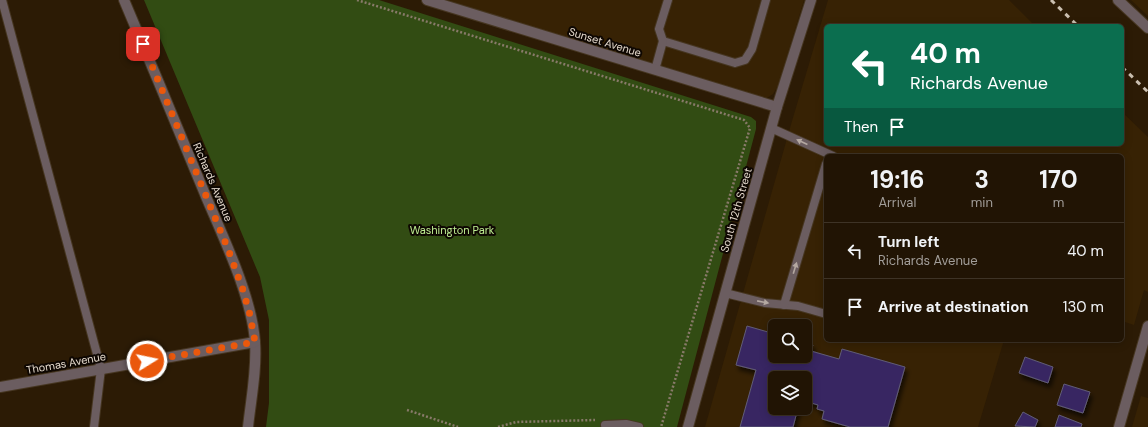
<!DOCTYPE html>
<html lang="en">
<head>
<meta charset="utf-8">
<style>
  body { margin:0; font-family:"DM Sans",sans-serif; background:#2d2113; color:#f1f3f6; height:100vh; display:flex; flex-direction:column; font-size:15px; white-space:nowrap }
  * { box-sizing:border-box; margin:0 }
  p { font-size:13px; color:#a29e9a }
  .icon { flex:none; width:22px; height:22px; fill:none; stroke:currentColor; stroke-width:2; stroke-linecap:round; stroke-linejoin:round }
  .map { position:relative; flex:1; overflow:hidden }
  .details { position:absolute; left:824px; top:154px; width:300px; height:188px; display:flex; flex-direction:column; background:#211404; border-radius:6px; box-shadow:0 2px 10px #0003,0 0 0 1px #3e3326 }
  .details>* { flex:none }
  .guide { position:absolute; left:824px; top:24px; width:300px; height:122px; border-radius:6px; box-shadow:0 2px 10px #0003,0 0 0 1px #3e3326; background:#0b6e4f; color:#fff; overflow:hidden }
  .controls { position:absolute; left:768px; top:319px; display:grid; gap:8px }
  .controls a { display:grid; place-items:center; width:44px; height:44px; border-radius:6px; background:#211404; box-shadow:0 2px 10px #0003,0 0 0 1px #3e3326; font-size:20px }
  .pin { position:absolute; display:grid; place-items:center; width:34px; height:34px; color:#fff; margin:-17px; border-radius:8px; box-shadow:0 2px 6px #0006 }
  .me { position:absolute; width:44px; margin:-22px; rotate:80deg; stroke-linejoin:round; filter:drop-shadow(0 0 3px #0008) }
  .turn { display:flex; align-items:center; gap:14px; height:84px; padding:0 20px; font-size:18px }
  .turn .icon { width:52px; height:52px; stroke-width:2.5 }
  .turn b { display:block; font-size:28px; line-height:34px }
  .then { display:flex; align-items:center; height:38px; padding:0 20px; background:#0003; gap:8px; font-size:15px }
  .eta { display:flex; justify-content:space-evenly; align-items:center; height:68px; text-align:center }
  .eta b { font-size:24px; font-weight:700; line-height:28px }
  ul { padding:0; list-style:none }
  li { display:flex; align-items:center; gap:12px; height:56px; padding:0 20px; border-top:1px solid #3e3326 }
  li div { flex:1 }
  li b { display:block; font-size:15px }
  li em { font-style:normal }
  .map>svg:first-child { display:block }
</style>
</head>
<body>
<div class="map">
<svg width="1148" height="427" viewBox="0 0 1148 427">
  <defs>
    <filter id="shadow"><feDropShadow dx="2.5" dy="4.5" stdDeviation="2" flood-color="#0009"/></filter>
  </defs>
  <rect width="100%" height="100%" fill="#2c1b05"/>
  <g fill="#372204" fill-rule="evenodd">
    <polygon points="447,0 804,0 778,86 773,94 767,98 759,97"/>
    <path d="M828,0H1009L1035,26H826V144H1122V112L1148,137V292L1144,290L1134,325L1122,321V156H826V340H1004L978,427H705L792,121ZM775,326H805V356H775ZM775,378H805V408H775Z"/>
    <polygon points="1131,0 1148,0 1148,16"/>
    <polygon points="1141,396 1148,398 1148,427 1132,427"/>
  </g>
  <polygon fill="#324c13" points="144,0 379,0 751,117 756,121 756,129 677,427 266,427 269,403 269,320 260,277"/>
  <g fill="#382862" stroke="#615c77" filter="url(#shadow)">
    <polygon points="747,326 775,334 775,356 805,356 805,343 813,345 811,351 839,359 842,349 905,367 888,427 850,427 822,419 824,411 817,409 818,405 805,401 805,378 775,378 775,408 798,408 793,427 740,427 756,370 736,365"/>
    <polygon points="1025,357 1053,367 1048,383 1019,373"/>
    <polygon points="1064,384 1090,392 1083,413 1057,405"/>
    <polygon points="1023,412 1038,420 1035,427 1015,426"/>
    <polygon points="1059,415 1082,424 1081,427 1055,427"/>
  </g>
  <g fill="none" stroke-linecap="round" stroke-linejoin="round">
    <defs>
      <g id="service">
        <polyline points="2,0 101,369 94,427"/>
        <polyline points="663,41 735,63 745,60 752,49 766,0"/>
        <polyline points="655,70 663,41 659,29 668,0"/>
        <polyline points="771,128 833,156"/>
        <polyline points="725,293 765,303 798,306 826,314"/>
        <polyline points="784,305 826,164"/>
        <polyline points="605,425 626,424 639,427"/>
      </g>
      <g id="minor">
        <path d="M124,0C152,66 180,133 207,199C225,241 252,298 255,342C257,370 251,399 248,427"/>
        <polyline points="427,0 777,107"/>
        <polyline points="1118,0 1148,28"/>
        <polyline points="0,387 255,342"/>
        <polyline points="1119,427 1148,326"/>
      </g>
      <polyline id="tertiary" points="688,427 777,107 811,0"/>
    </defs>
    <use href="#service" stroke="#463621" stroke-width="10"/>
    <use href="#minor" stroke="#463621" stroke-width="12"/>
    <use href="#tertiary" stroke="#463621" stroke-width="12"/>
    <g stroke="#887a69" stroke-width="2.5" stroke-dasharray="2 2" stroke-linecap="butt">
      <polyline points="357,0 744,120 750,128 661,427"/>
      <polyline points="407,410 458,427"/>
      <polyline points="498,427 516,422 595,420"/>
    </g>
    <use href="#service" stroke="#6b5d60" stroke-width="8"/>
    <use href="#minor" stroke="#6b5d60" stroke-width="10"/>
    <use href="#tertiary" stroke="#6b5d60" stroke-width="10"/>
    <g stroke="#cabfb0" stroke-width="3" stroke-dasharray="5 5" stroke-linecap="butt">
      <polyline points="1051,0 1078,26"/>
      <polyline points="1122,67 1148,92"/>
    </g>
  </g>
  <defs><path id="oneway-solid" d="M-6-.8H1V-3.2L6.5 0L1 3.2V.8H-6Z"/></defs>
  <g fill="#b4a8a1">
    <use href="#oneway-solid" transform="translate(802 142) rotate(-155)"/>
    <use href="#oneway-solid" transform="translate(795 268) rotate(-73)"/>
    <use href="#oneway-solid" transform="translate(763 302) rotate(11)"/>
  </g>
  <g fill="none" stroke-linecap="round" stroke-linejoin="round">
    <polyline stroke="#ea580c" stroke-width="7" stroke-dasharray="0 12.6" points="143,44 228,249 243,290 250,315 255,342 147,361"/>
  </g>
  <g text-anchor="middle" stroke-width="4" stroke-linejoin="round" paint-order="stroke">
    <g font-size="11" fill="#e5dacd" stroke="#0e0702">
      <text transform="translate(605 42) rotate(17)" y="4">Sunset Avenue</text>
      <text transform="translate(213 182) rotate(67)" y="4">Richards Avenue</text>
      <text transform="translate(736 210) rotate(-74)" y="4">South 12th Street</text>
      <text transform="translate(66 363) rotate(-10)" y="4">Thomas Avenue</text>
    </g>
    <g font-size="11" fill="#bfee92" stroke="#0e0702">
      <text x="452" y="234">Washington Park</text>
    </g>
  </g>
</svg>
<div class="controls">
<a><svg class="icon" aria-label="search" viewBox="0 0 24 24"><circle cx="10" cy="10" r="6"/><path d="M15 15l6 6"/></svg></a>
<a><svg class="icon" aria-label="layers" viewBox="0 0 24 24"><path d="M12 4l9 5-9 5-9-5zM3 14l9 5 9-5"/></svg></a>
</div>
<div class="pin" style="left:143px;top:44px;background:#d93025"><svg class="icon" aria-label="arrive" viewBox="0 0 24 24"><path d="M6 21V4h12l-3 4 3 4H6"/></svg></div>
<svg class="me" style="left:147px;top:361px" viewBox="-20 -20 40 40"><circle r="17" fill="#ea580c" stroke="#fff" stroke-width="3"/><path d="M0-11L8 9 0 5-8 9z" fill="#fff"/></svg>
<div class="guide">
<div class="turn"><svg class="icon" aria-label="left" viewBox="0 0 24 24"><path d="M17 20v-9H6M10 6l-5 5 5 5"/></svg><div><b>40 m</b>Richards Avenue</div></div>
<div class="then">Then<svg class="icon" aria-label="arrive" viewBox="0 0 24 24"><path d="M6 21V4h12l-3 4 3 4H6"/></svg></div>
</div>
<section class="details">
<div class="eta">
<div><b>19:16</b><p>Arrival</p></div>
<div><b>3</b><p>min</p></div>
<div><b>170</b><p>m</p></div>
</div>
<ul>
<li><svg class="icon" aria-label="left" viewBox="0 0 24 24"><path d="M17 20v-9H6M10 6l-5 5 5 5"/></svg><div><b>Turn left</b><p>Richards Avenue</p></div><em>40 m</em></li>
<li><svg class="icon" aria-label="arrive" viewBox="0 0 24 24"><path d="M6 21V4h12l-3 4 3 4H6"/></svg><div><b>Arrive at destination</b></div><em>130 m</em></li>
</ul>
</section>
</div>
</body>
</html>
